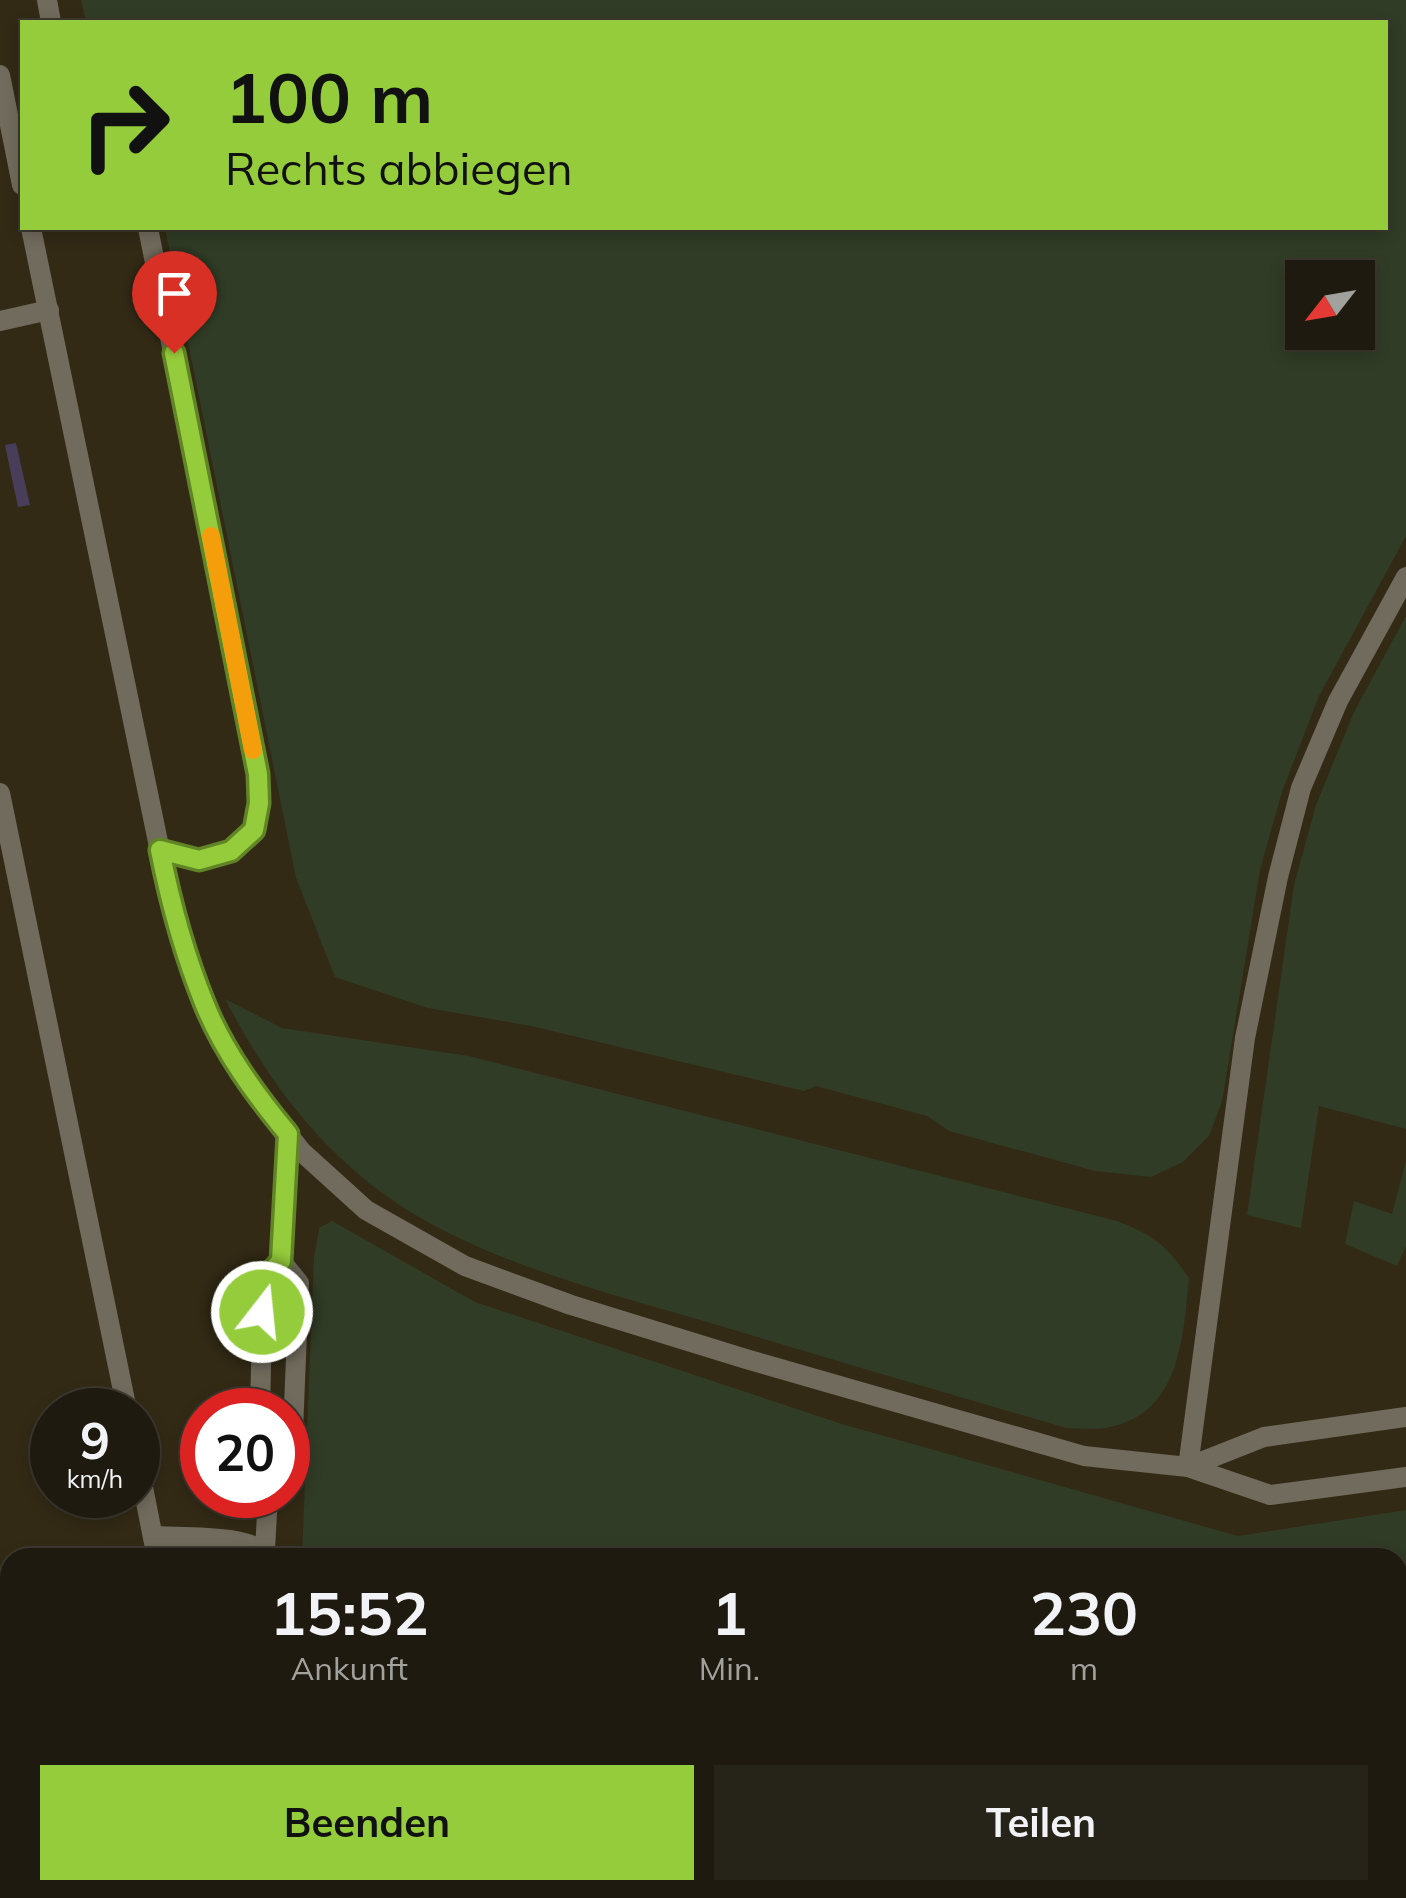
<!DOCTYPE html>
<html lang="de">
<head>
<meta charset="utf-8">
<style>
  body { margin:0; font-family:Mulish,sans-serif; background:#262318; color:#f1f3f6; height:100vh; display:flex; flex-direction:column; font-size:38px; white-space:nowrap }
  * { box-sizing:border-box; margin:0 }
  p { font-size:32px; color:#a1a19e }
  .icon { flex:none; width:55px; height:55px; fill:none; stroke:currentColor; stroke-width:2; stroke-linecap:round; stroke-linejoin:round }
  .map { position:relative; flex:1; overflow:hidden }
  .details { position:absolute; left:0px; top:1548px; width:1408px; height:352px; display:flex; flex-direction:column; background:#1e1a0f; border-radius:30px 30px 0 0; box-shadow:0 5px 15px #0003,0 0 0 2px #3c382f }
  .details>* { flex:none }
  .guide { position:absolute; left:20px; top:20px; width:1368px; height:210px; border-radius:0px; box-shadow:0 5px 15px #0003,0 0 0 2px #3c382f; background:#95cc3b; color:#111; overflow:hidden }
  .needle { width:65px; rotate:239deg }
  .buttons { position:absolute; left:1285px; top:260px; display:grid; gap:20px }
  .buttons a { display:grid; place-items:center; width:90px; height:90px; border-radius:0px; background:#1e1a0f; box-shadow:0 5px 15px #0003,0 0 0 2px #3c382f; font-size:50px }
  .speed { position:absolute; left:30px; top:1388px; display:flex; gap:20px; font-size:50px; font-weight:700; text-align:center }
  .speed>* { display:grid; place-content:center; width:130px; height:130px; border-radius:50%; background:#1e1a0f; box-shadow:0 5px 15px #0003,0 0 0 2px #3c382f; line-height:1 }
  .speed small { font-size:25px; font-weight:400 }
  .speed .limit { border:15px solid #d22; background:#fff; color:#111 }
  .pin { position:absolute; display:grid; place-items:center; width:85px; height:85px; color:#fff; margin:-102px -42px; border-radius:50% 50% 50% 0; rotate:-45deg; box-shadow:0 0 10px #0007 }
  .pin .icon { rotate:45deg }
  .me { position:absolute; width:110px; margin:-55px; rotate:16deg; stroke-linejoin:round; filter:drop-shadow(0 0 8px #0008) }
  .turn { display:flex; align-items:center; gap:35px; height:210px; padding:0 40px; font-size:45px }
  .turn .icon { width:130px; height:130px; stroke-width:2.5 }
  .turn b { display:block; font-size:70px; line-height:85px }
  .eta { display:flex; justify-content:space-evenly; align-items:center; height:170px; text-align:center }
  .eta b { font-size:60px; font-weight:700; line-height:70px }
  .cta { display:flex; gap:20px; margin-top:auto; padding:20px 40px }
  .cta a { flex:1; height:115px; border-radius:0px; background:#95cc3b; color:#111; font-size:40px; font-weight:700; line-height:115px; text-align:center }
  .cta a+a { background:#262318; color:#f1f3f6 }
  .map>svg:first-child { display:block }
</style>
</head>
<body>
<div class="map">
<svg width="1406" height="1898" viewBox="0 0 1406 1898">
  <rect width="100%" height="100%" fill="#282214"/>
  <path fill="#322a15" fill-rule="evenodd" d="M0,0H1406V1898H0ZM22,22H1385V228H22ZM1302,278H1358V332H1302ZM52,1410H138V1495H52ZM202,1410H288V1495H202ZM10,1558H1398V1890H10Z"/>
  <g fill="#303c26" fill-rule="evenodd">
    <path d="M81,0H1406V536L1319,696L1282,792L1260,870L1222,1102L1209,1136L1183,1162L1151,1177L1095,1171L949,1131L927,1116L816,1086L804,1091L531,1026L428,1008L335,977L296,878L165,228H1385V22H86ZM1302,278H1358V332H1302Z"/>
    <polygon points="1406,616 1406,1129 1319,1106 1301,1228 1247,1215 1294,885 1316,805 1354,712"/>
    <path d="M225,999L282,1028L469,1056L1117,1221C1154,1235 1167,1246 1189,1278C1183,1339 1180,1416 1105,1428C1093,1430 1078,1428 1066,1428C950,1394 833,1360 717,1325C600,1290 459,1258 363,1178C301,1126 262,1069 225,999Z"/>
    <polygon points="1406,1161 1406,1246 1397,1266 1345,1244 1354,1201 1392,1214"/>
    <polygon points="332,1221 475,1302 842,1424 1238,1536 1406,1510 1406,1595 1398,1597 1398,1558 302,1557 314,1257 319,1228"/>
    <polygon points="185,1890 1045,1890 1041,1898 163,1898"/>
    <polygon points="1148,1890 1381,1890 1382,1898 1162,1898"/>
  </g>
  <g fill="#493e5a">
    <polygon points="16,443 30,505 18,507 5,445"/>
    <polygon points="0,1864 10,1867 10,1890 75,1890 72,1898 0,1898"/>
    <polygon points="1053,1890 1096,1890 1091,1898 1049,1898"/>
  </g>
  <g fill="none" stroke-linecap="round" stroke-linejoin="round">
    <g stroke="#757064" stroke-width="6" stroke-dasharray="8 5" stroke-linecap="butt">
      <polyline points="1398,1771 1406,1769"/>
      <polyline points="939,1898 942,1890"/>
    </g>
    <g stroke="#716b5d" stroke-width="20">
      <polyline points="47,0 51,22"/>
      <polyline points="0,75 22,185"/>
      <polyline points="31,228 168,890 205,1006 247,1083 302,1152 366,1210 465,1266 571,1305 746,1359 1084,1456 1188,1467 1270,1495 1406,1477"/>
      <polyline points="148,228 258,775 259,803 254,830 231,851 199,860 160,850"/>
      <polyline points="0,321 49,310"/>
      <polyline points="1406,577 1338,701 1301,788 1278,877 1245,1038 1188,1467 1264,1437 1406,1417"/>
      <polyline points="0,793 127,1410"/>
      <polyline points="281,1261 299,1283 293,1431 288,1435"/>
      <polyline points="260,1410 263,1280 281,1261 288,1135"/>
      <polyline points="138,1462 157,1558"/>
      <path d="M153,1536C185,1538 250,1533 272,1558"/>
      <polyline points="265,1550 268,1495"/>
      <polyline points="127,1898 129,1890"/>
    </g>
  </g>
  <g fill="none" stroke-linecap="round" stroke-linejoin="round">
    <defs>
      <path id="route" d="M174,353L258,774L259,803L254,830L231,851L199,860L160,850C170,901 185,956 205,1005C224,1052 256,1095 288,1134L281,1261L263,1280L262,1312"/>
    </defs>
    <use href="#route" stroke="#618526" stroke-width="25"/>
    <use href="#route" stroke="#95cc3b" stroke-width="18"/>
    <polyline stroke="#f59e0b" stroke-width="18" points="211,536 253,750"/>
  </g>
</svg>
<div class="buttons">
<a><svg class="needle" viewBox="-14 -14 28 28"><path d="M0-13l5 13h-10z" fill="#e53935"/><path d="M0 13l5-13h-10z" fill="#a1a19e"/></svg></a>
</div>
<div class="speed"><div>9<small>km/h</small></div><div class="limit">20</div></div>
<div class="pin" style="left:174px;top:353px;background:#d93025"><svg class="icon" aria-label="arrive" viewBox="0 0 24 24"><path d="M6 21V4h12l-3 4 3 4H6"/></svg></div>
<svg class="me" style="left:262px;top:1312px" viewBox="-20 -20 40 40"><circle r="17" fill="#95cc3b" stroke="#fff" stroke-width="3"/><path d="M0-11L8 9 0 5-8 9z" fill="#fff"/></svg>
<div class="guide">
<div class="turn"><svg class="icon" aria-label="right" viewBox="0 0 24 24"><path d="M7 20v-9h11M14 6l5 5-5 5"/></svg><div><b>100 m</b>Rechts abbiegen</div></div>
</div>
<section class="details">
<div class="eta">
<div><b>15:52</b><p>Ankunft</p></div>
<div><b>1</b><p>Min.</p></div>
<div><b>230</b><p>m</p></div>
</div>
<div class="cta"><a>Beenden</a><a>Teilen</a></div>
</section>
</div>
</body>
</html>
